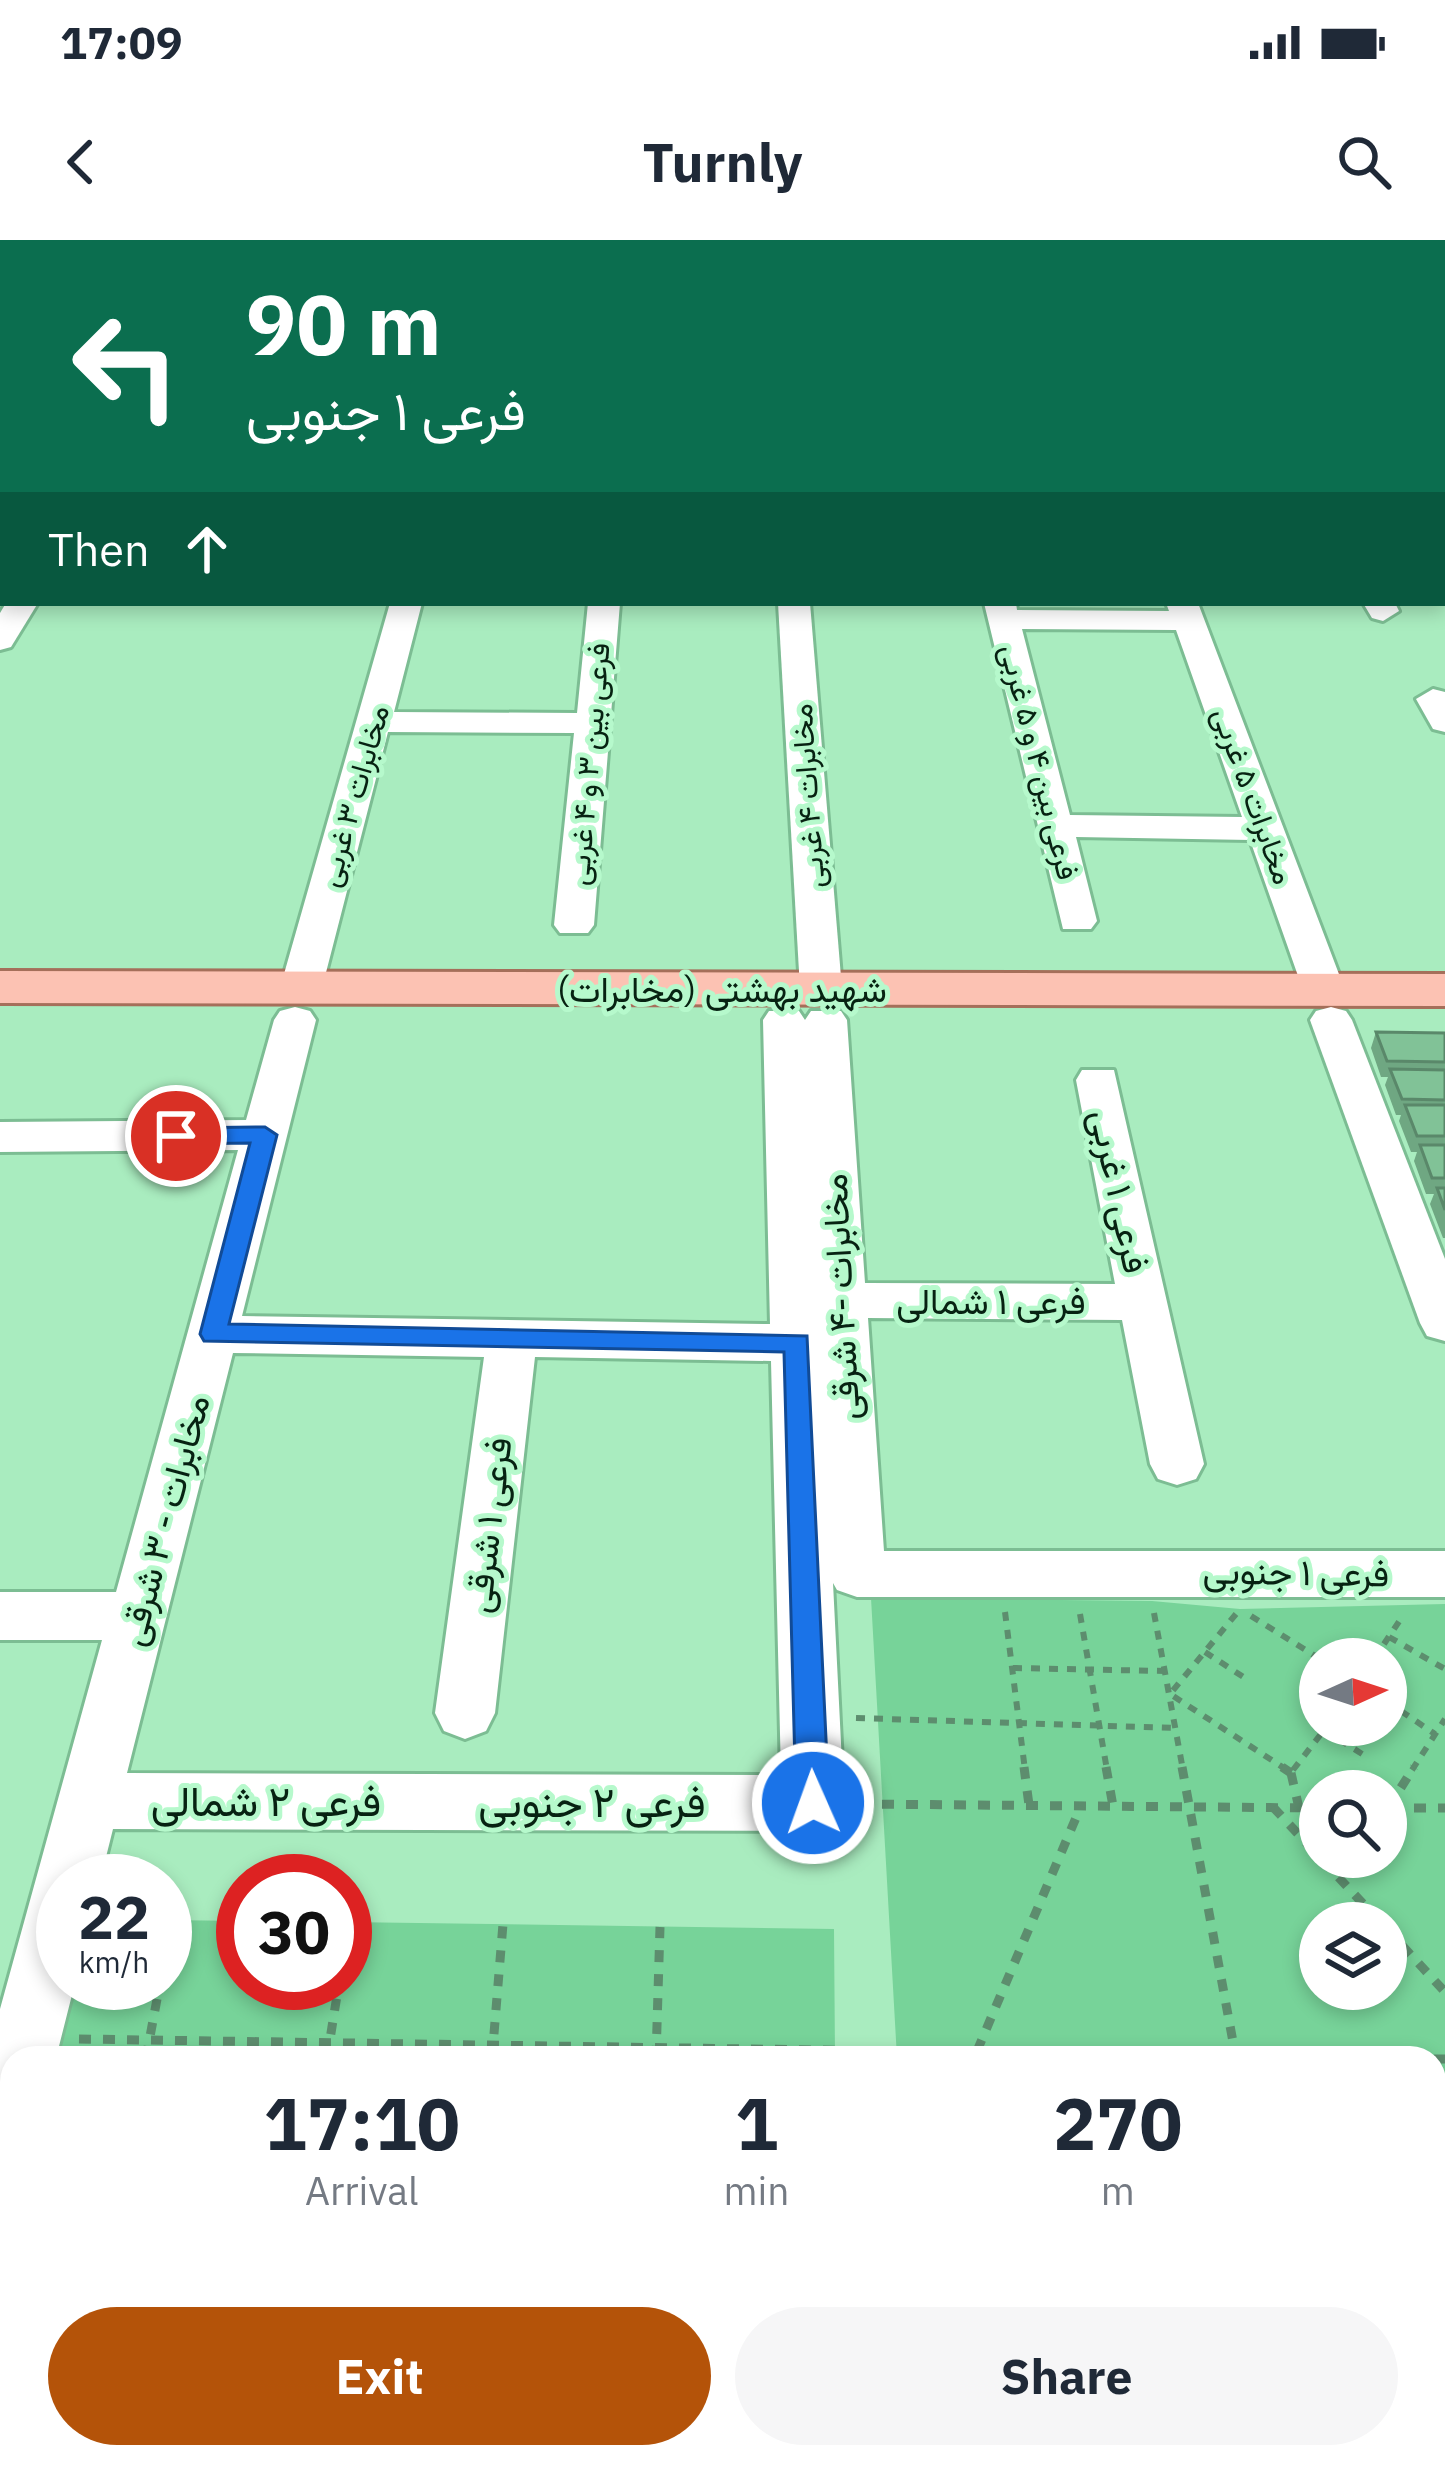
<!DOCTYPE html>
<html lang="en">
<head>
<meta charset="utf-8">
<style>
  body { margin:0; font-family:"IBM Plex Sans",Vazirmatn,sans-serif; background:#f6f6f7; color:#1f2937; height:100vh; display:flex; flex-direction:column; font-size:45px; white-space:nowrap }
  * { box-sizing:border-box; margin:0 }
  p { font-size:39px; color:#747a83 }
  .icon { flex:none; width:66px; height:66px; fill:none; stroke:currentColor; stroke-width:2; stroke-linecap:round; stroke-linejoin:round }
  .map { position:relative; flex:1; overflow:hidden }
  .drawer { position:absolute; left:0px; top:1806px; width:1446px; height:423px; display:flex; flex-direction:column; background:#fff; border-radius:36px 36px 0 0; box-shadow:0 6px 18px #0003 }
  .drawer>* { flex:none }
  .guide { position:absolute; left:0px; top:0px; width:1446px; height:366px; box-shadow:0 6px 18px #0003; background:#0b6e4f; color:#fff; overflow:hidden }
  .needle { width:78px; rotate:87deg }
  .controls { position:absolute; left:1299px; top:1398px; display:grid; gap:24px }
  .controls a { display:grid; place-items:center; width:108px; height:108px; border-radius:50%; background:#fff; box-shadow:0 6px 18px #0003; font-size:60px }
  .speed { position:absolute; left:36px; top:1614px; display:flex; gap:24px; font-size:60px; font-weight:700; text-align:center }
  .speed>* { display:grid; place-content:center; width:156px; height:156px; border-radius:50%; background:#fff; box-shadow:0 6px 18px #0003; line-height:1 }
  .speed small { font-size:30px; font-weight:400 }
  .speed .limit { border:18px solid #d22; background:#fff; color:#111 }
  .pin { position:absolute; display:grid; place-items:center; width:102px; height:102px; color:#fff; margin:-51px; border:6px solid #fff; border-radius:50%; box-shadow:0 3px 12px #0007 }
  .me { position:absolute; width:132px; margin:-66px; rotate:358deg; stroke-linejoin:round; filter:drop-shadow(0 0 9px #0008) }
  .turn { display:flex; align-items:center; gap:42px; height:252px; padding:0 48px; font-size:54px }
  .turn .icon { width:156px; height:156px; stroke-width:2.5 }
  .turn b { display:block; font-size:84px; line-height:102px }
  .then { display:flex; align-items:center; height:114px; padding:0 48px; background:#0003; gap:24px; font-size:45px }
  .eta { display:flex; justify-content:space-evenly; align-items:center; height:204px; text-align:center }
  .eta b { font-size:72px; font-weight:700; line-height:84px }
  .cta { display:flex; gap:24px; margin-top:auto; padding:24px 48px }
  .cta a { flex:1; height:138px; border-radius:72px; background:#b45309; color:#fff; font-size:48px; font-weight:700; line-height:138px; text-align:center }
  .cta a+a { background:#f6f6f7; color:#1f2937 }
  .status { display:flex; justify-content:space-between; align-items:center; height:84px; padding:0 60px; background:#fff; direction:ltr }
  .status svg { height:33px; fill:currentColor }
  header { display:flex; justify-content:space-between; align-items:center; height:156px; padding:0 48px; background:#fff; font-size:54px; font-weight:700 }
  .map>svg:first-child { display:block }
</style>
</head>
<body>
<div class="status"><b>17:09</b><svg viewBox="0 0 49 12"><path d="M0 12V9h3v3zM5 12V6h3v6zM10 12V3h3v9zM15 12V0h3v12zM26 1h20v11H26zM47 4h2v5h-2z"/></svg></div>
<header><svg class="icon" aria-label="back" viewBox="0 0 24 24"><path d="M15 5l-7 7 7 7"/></svg>Turnly<svg class="icon" aria-label="search" viewBox="0 0 24 24"><circle cx="10" cy="10" r="6"/><path d="M15 15l6 6"/></svg></header>
<div class="map">
<svg width="1445" height="2227" viewBox="0 0 1445 2227">
  <rect width="100%" height="100%" fill="#a9ecbf"/>
  <g fill="#77d399" fill-rule="evenodd">
    <path d="M871,1358L1152,1361L1240,1369L1445,1364V2227H922L921,2217H1434V1818H897ZM1320,1419H1386V1485H1320ZM1320,1551H1386V1617H1320ZM1320,1683H1386V1749H1320Z"/>
    <polygon points="165,1680 243,1681 243,1743 345,1743 345,1682 834,1689 835,1818 56,1818 75,1743 165,1743"/>
  </g>
  <g fill="none" stroke-linecap="round" stroke-linejoin="round">
    <g fill="#4fcfea" fill-rule="evenodd">
      <rect x="1443" y="160" width="2" height="12"/>
      <rect x="0" y="278" width="3" height="14"/>
    </g>
    <defs>
      <g id="minor">
        <rect x="763" y="0" width="22" height="3"/>
        <polygon points="1034,0 1056,0 1057,3 1035,3"/>
        <polygon points="1327,0 1327,3 1226,1 1227,0"/>
        <polygon points="6,363 38,363 11,407 0,410 0,373"/>
        <polygon points="390,363 422,363 394,472 577,473 588,363 620,363 594,685 588,693 560,693 554,685 574,493 388,492 322,748 316,757 286,757 280,748"/>
        <polygon points="778,363 810,363 842,749 836,758 806,758 800,749"/>
        <path d="M984,363H1016L1017,370L1169,371L1166,363H1198L1345,750L1339,759H1309L1303,750L1250,600L1076,597L1097,681L1091,689H1063ZM1022,389L1176,390L1242,577L1070,575Z"/>
        <polygon points="1363,363 1395,363 1399,371 1383,381 1372,378"/>
        <polygon points="1433,449 1445,452 1445,492 1433,489 1416,459"/>
        <path d="M295,767L310,771L316,780L242,1076L770,1084L763,780L769,771H799L805,780L811,771H841L847,780L865,1043L1115,1044L1076,840L1082,830H1114L1204,1224L1196,1239L1177,1245L1158,1239L1150,1224L1122,1080L868,1078L884,1311H1445V1357H857L837,1350L833,1343L844,1563L835,1583L813,1591L113,1589L100,1641H63V1743H75L56,1818H12V1927L0,1932V1769L102,1400H0V1352H116L238,910L0,912V882L246,880L274,780L280,771ZM233,1113L484,1117L435,1473L444,1491L465,1499L486,1491L495,1473L535,1117L771,1121L781,1535L127,1533Z"/>
        <polygon points="1331,767 1346,771 1352,780 1445,1019 1445,1101 1427,1096 1420,1083 1310,780 1316,771"/>
        <rect x="0" y="2039" width="12" height="76"/>
        <polygon points="804,2217 884,2217 885,2227 805,2227"/>
      </g>
      <g id="major">
        <polygon points="1445,117 1445,137 1443,138 1443,118"/>
        <rect x="1443" y="182" width="2" height="22"/>
        <rect x="0" y="229" width="3" height="22"/>
        <rect x="0" y="305" width="3" height="24"/>
        <polygon points="0,731 1445,734 1445,766 0,763"/>
      </g>
    </defs>
    <use href="#minor" stroke="#7cbd93" stroke-width="6"/>
    <use href="#major" stroke="#a56f5a" stroke-width="6"/>
    <g stroke="#5d8d6e" stroke-width="6" stroke-dasharray="9 9" stroke-linecap="butt">
      <polyline points="1005,1372 1025,1530"/>
      <polyline points="1154,1373 1183,1530"/>
      <polyline points="1080,1374 1107,1530"/>
      <polyline points="1236,1374 1170,1454 1287,1530"/>
      <polyline points="1251,1376 1320,1419"/>
      <polyline points="1389,1397 1445,1429"/>
      <polyline points="1205,1412 1248,1440"/>
      <polyline points="1374,1419 1402,1377"/>
      <polyline points="1013,1428 1165,1431"/>
      <polyline points="1386,1461 1435,1494"/>
      <polyline points="856,1478 1175,1488"/>
      <polyline points="1324,1490 1367,1517"/>
      <polyline points="1293,1530 1328,1485"/>
      <polyline points="1412,1530 1445,1479"/>
    </g>
    <g stroke="#5d8d6e" stroke-width="9" stroke-dasharray="12 12" stroke-linecap="butt">
      <polyline points="1024,1527 1029,1565"/>
      <polyline points="1106,1527 1113,1566"/>
      <polyline points="1182,1527 1236,1818"/>
      <polyline points="1282,1527 1291,1533 1295,1527"/>
      <polyline points="1291,1533 1299,1568"/>
      <polyline points="858,1564 1320,1568"/>
      <polyline points="1273,1567 1381,1683"/>
      <polyline points="1388,1568 1414,1527"/>
      <polyline points="1390,1568 1445,1568"/>
      <polyline points="1386,1688 1445,1752"/>
      <polyline points="345,1704 348,1682"/>
      <polyline points="165,1717 172,1680"/>
      <polyline points="79,1799 1354,1818"/>
      <polyline points="977,1811 1081,1566"/>
      <polyline points="146,1818 160,1743"/>
      <polyline points="327,1818 339,1743"/>
      <polyline points="492,1818 503,1684"/>
      <polyline points="656,1818 660,1687"/>
      <polyline points="1434,1819 1445,1819"/>
      <polyline points="1434,1994 1445,1994"/>
      <polyline points="1434,2139 1445,2139"/>
      <polyline points="1050,2217 1051,2227"/>
      <polyline points="1086,2217 1088,2227"/>
      <polyline points="1310,2217 1312,2227"/>
      <polyline points="393,2227 394,2217"/>
    </g>
    <use href="#minor" fill="#fff" fill-rule="evenodd"/>
    <use href="#major" fill="#fcc2b3" fill-rule="evenodd"/>
  </g>
  <g fill="#6fa782">
    <polygon points="1376,792 1445,793 1445,998 1443,998 1430,964 1434,954 1426,954 1414,921 1417,912 1411,912 1399,881 1401,875 1396,875 1385,845 1388,837 1381,837 1371,808"/>
    <polygon points="0,2122 12,2217 129,2217 127,2227 0,2226"/>
    <polygon points="156,2217 330,2217 328,2226 162,2224"/>
    <polygon points="584,2217 583,2227 416,2227 412,2219"/>
    <polygon points="601,2225 770,2227 601,2227"/>
  </g>
  <polygon fill="#5a886a" points="119,2217 129,2217 127,2227 118,2219"/>
  <g fill="#81c297" stroke="#5a886a" stroke-width="3">
    <polygon points="1376,792 1445,793 1445,822 1387,821"/>
    <polygon points="1390,829 1445,830 1445,860 1402,859"/>
    <polygon points="1405,865 1445,865 1445,896 1417,896"/>
    <polygon points="1420,905 1445,905 1445,938 1432,938"/>
    <polygon points="1437,948 1445,948 1445,970"/>
    <polygon points="0,2122 12,2122 12,2217 119,2217 118,2219 0,2218"/>
    <polygon points="412,2217 581,2217 581,2222 412,2219"/>
    <polygon points="601,2217 770,2217 770,2227 601,2225"/>
  </g>
  <polygon fill="#1a73e8" stroke="#114b97" stroke-width="3" points="265,887 277,895 229,1084 807,1096 829,1563 825,1574 813,1578 801,1574 796,1563 784,1112 204,1101 200,1094 250,903 176,904 164,896 176,888"/>
  <g text-anchor="middle" stroke-width="10" stroke-linejoin="round" paint-order="stroke">
    <g font-size="30" fill="#072212" stroke="#b6f9cc">
      <text transform="translate(1039 522) rotate(76)" y="10">فرعی بین ۴ و ۵ غربی</text>
      <text transform="translate(589 524) rotate(-85)" y="10">فرعی بین ۳ و ۴ غربی</text>
      <text transform="translate(354 556) rotate(-74)" y="10">مخابرات ۳ غربی</text>
      <text transform="translate(808 556) rotate(-94)" y="10">مخابرات ۴ غربی</text>
      <text transform="translate(1253 556) rotate(70)" y="10">مخابرات ۵ غربی</text>
    </g>
    <g font-size="36" fill="#072212" stroke="#b6f9cc">
      <text x="722" y="762">شهید بهشتی (مخابرات)</text>
      <text transform="translate(1120 951) rotate(78)" y="13">فرعی ۱ غربی</text>
      <text transform="translate(840 1057) rotate(-93)" y="13">مخابرات -۴ شرقی</text>
      <text x="991" y="1074">فرعی ۱ شمالی</text>
      <text transform="translate(164 1280) rotate(-75)" y="13">مخابرات - ۳ شرقی</text>
      <text transform="translate(488 1285) rotate(-83)" y="13">فرعی ۱ شرقی</text>
      <text transform="translate(1296 1332) rotate(1)" y="13">فرعی ۱ جنوبی</text>
    </g>
    <g font-size="42" fill="#072212" stroke="#b6f9cc">
      <text x="266" y="1576">فرعی ۲ شمالی</text>
      <text x="592" y="1577">فرعی ۲ جنوبی</text>
    </g>
  </g>
</svg>
<div class="controls">
<a><svg class="needle" viewBox="-14 -14 28 28"><path d="M0-13l5 13h-10z" fill="#e53935"/><path d="M0 13l5-13h-10z" fill="#747a83"/></svg></a>
<a><svg class="icon" aria-label="search" viewBox="0 0 24 24"><circle cx="10" cy="10" r="6"/><path d="M15 15l6 6"/></svg></a>
<a><svg class="icon" aria-label="layers" viewBox="0 0 24 24"><path d="M12 4l9 5-9 5-9-5zM3 14l9 5 9-5"/></svg></a>
</div>
<div class="speed"><div>22<small>km/h</small></div><div class="limit">30</div></div>
<div class="pin" style="left:176px;top:896px;background:#d93025"><svg class="icon" aria-label="arrive" viewBox="0 0 24 24"><path d="M6 21V4h12l-3 4 3 4H6"/></svg></div>
<svg class="me" style="left:813px;top:1563px" viewBox="-20 -20 40 40"><circle r="17" fill="#1a73e8" stroke="#fff" stroke-width="3"/><path d="M0-11L8 9 0 5-8 9z" fill="#fff"/></svg>
<div class="guide">
<div class="turn"><svg class="icon" aria-label="left" viewBox="0 0 24 24"><path d="M17 20v-9H6M10 6l-5 5 5 5"/></svg><div><b>90 m</b>فرعی ۱ جنوبی</div></div>
<div class="then">Then<svg class="icon" aria-label="ahead" viewBox="0 0 24 24"><path d="M12 20V5M6 11l6-6 6 6"/></svg></div>
</div>
<section class="drawer">
<div class="eta">
<div><b>17:10</b><p>Arrival</p></div>
<div><b>1</b><p>min</p></div>
<div><b>270</b><p>m</p></div>
</div>
<div class="cta"><a>Exit</a><a>Share</a></div>
</section>
</div>
</body>
</html>
